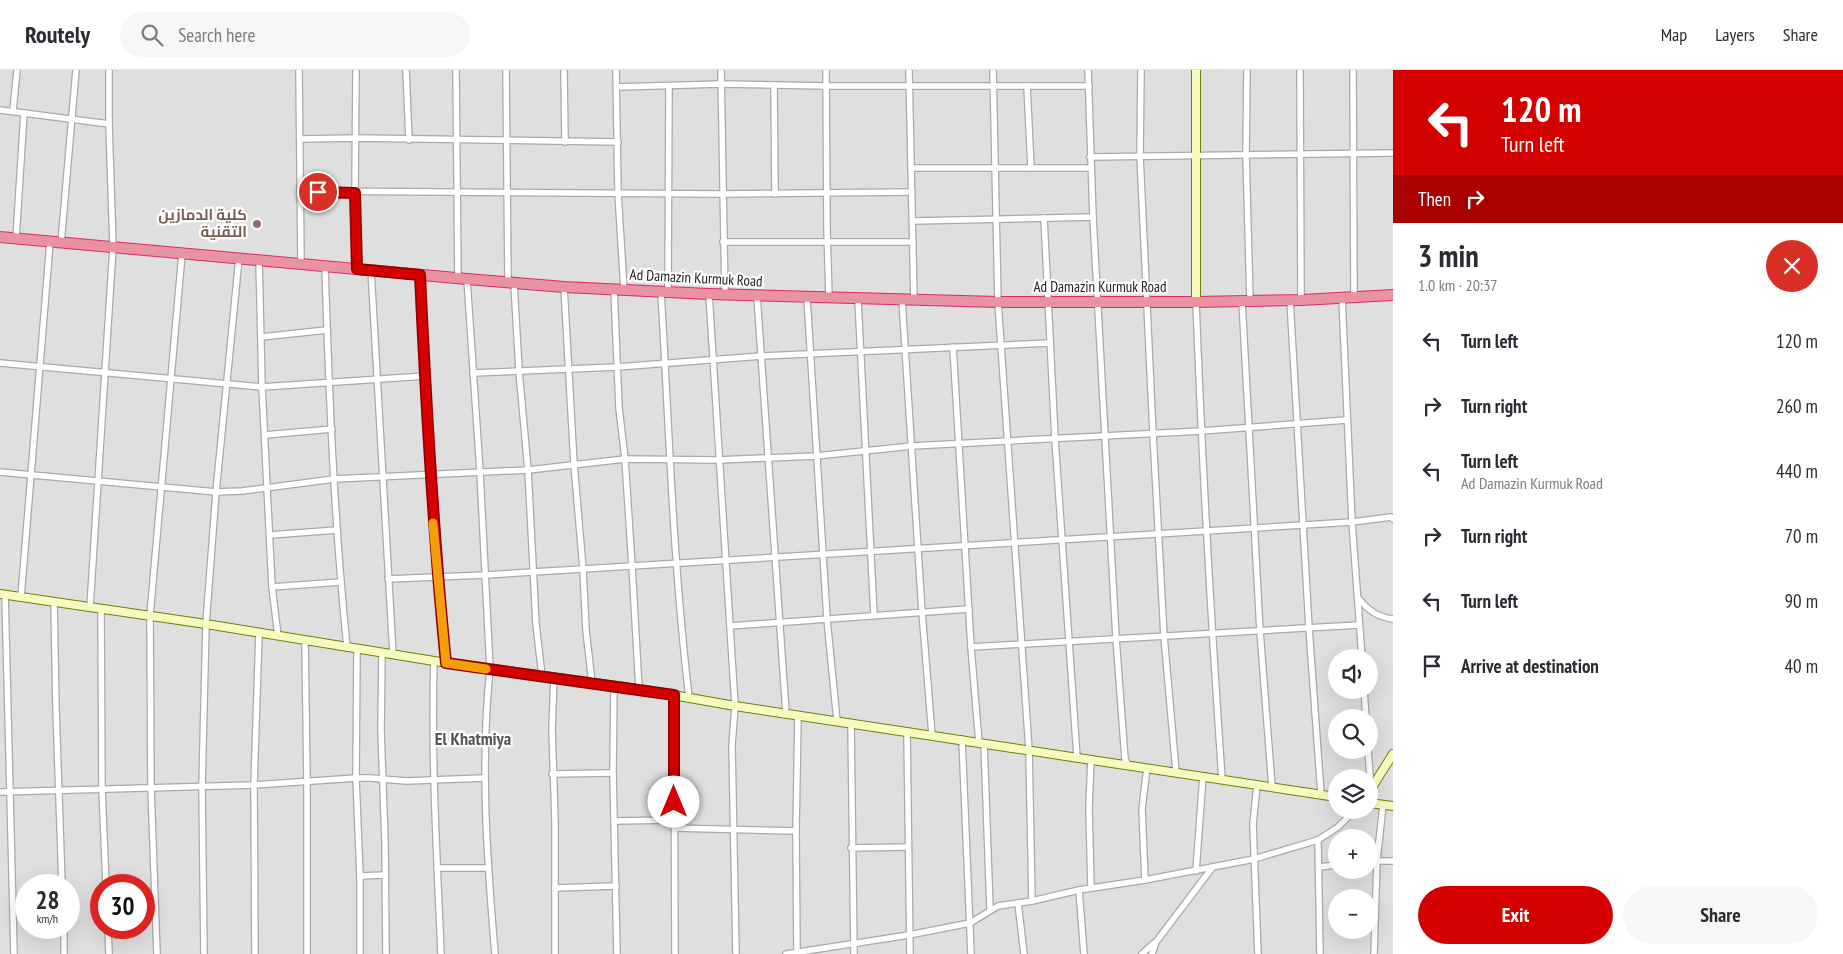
<!DOCTYPE html>
<html lang="en">
<head>
<meta charset="utf-8">
<style>
  body { margin:0; font-family:"PT Sans Narrow",Cairo,sans-serif; background:#f7f7f7; color:#2b2b33; height:100vh; display:flex; flex-direction:column; font-size:19px; white-space:nowrap }
  * { box-sizing:border-box; margin:0 }
  p { font-size:16px; color:#7c7c81 }
  .icon { flex:none; width:28px; height:28px; fill:none; stroke:currentColor; stroke-width:2; stroke-linecap:round; stroke-linejoin:round }
  .map { position:relative; flex:1; overflow:hidden }
  .details { display:flex; flex-direction:column; background:#fff; width:450px }
  .details>* { flex:none }
  .top-card { background:#d40000; color:#fff; overflow:hidden }
  .fabs { position:absolute; left:1328px; top:579px; display:grid; gap:10px }
  .fabs a { display:grid; place-items:center; width:50px; height:50px; border-radius:50%; background:#fff; box-shadow:0 5px 20px #0002; font-size:25px }
  .speed { position:absolute; left:15px; top:804px; display:flex; gap:10px; font-size:25px; font-weight:700; text-align:center }
  .speed>* { display:grid; place-content:center; width:65px; height:65px; border-radius:50%; background:#fff; box-shadow:0 5px 20px #0002; line-height:1 }
  .speed small { font-size:12px; font-weight:400 }
  .speed .limit { border:8px solid #d22; background:#fff; color:#111 }
  .pin { position:absolute; display:grid; place-items:center; width:42px; height:42px; color:#fff; margin:-21px; border:2px solid #fff; border-radius:50%; box-shadow:0 1px 5px #0007 }
  .me { position:absolute; width:55px; margin:-28px; rotate:0deg; stroke-linejoin:round; filter:drop-shadow(0 0 4px #0008) }
  .turn { display:flex; align-items:center; gap:18px; height:105px; padding:0 25px; font-size:22px }
  .turn .icon { width:65px; height:65px; stroke-width:2.5 }
  .turn b { display:block; font-size:35px; line-height:42px }
  .then { display:flex; align-items:center; height:48px; padding:0 25px; background:#0003; gap:10px; font-size:19px }
  .round { display:grid; place-items:center; flex:none; width:52px; height:52px; border-radius:26px; background:#f7f7f7 }
  .head { display:flex; align-items:center; justify-content:space-between; height:85px; padding:0 25px }
  h1 { font-size:30px; font-weight:600; line-height:38px }
  .button { display:flex; gap:10px; margin-top:auto; padding:10px 25px }
  .button a { flex:1; height:58px; border-radius:30px; background:#d40000; color:#fff; font-size:20px; font-weight:600; line-height:58px; text-align:center }
  .button a+a { background:#f7f7f7; color:#2b2b33 }
  ul { padding:0; list-style:none }
  li { display:flex; align-items:center; gap:15px; height:65px; padding:0 25px }
  li div { flex:1 }
  li b { display:block; font-size:19px }
  li em { font-style:normal }
  header { display:flex; align-items:center; gap:30px; box-sizing:border-box; height:70px; padding:0 25px; background:#fff; border-bottom:1px solid #e1e1e2 }
  header strong { font-size:24px }
  nav { display:flex; gap:28px; margin-inline-start:auto; font-size:18px }
  .search { width:350px; height:45px; background:#f7f7f7; display:flex; align-items:center; gap:12px; box-sizing:border-box; padding:0 18px; border-radius:28px; color:#7c7c81; font-size:19px }
  main { display:flex; flex:1; min-height:0 }
  .map>svg:first-child { display:block }
</style>
</head>
<body>
<header>
<strong>Routely</strong>
<div class="search"><svg class="icon" aria-label="search" viewBox="0 0 24 24"><circle cx="10" cy="10" r="6"/><path d="M15 15l6 6"/></svg>Search here</div>
<nav><a>Map</a><a>Layers</a><a>Share</a></nav>
</header>
<main>
<div class="map">
<svg width="1393" height="884" viewBox="0 0 1393 884">
  <rect width="100%" height="100%" fill="#f2efe9"/>
  <path fill="#e0dfdf" fill-rule="evenodd" d="M0,0H1393V884H0ZM1336,588H1369V620H1336ZM1336,648H1369V680H1336ZM1336,708H1369V740H1336ZM1336,768H1369V800H1336ZM26,815H69V858H26ZM101,815H144V858H101ZM1336,828H1369V860H1336Z"/>
  <g fill="none" stroke-linecap="round" stroke-linejoin="round">
    <defs>
      <g id="street">
        <polyline points="299,0 301,194"/>
        <polyline points="356,0 355,123 357,199"/>
        <polyline points="406,0 409,70"/>
        <polyline points="456,0 458,208"/>
        <polyline points="506,0 508,212"/>
        <polyline points="564,0 565,72"/>
        <polyline points="616,0 618,123 624,220"/>
        <polyline points="721,0 725,225"/>
        <polyline points="826,0 827,158 829,229"/>
        <polyline points="909,0 914,231"/>
        <polyline points="993,0 998,232 1029,680 1032,831"/>
        <polyline points="1088,0 1093,147 1116,568 1125,689 1128,695"/>
        <polyline points="1141,0 1140,86 1153,364 1164,566 1176,702"/>
        <polyline points="1247,0 1246,84 1250,231"/>
        <polyline points="1300,0 1301,230"/>
        <polyline points="1353,0 1354,227"/>
        <polyline points="774,15 775,124"/>
        <polyline points="1027,16 1031,98"/>
        <polyline points="617,17 721,14 826,16 1089,16"/>
        <polyline points="0,40 109,54"/>
        <polyline points="13,41 17,0"/>
        <polyline points="300,69 356,68 618,72"/>
        <polyline points="1090,87 1393,83"/>
        <polyline points="911,98 1091,98"/>
        <polyline points="300,121 723,124 912,122"/>
        <polyline points="1044,148 1055,369 1077,687"/>
        <polyline points="913,151 1093,147"/>
        <polyline points="16,168 24,43"/>
        <polyline points="723,172 913,172"/>
        <polyline points="61,173 76,0"/>
        <polyline points="259,190 262,317 272,517 278,566"/>
        <path d="M325,196C329,323 334,450 347,577"/>
        <polyline points="371,200 393,584"/>
        <path d="M420,205C426,334 432,464 446,593"/>
        <path d="M467,209L480,402L490,599C480,694 487,789 495,884"/>
        <polyline points="514,213 519,301 528,400 536,554 542,606"/>
        <polyline points="564,217 574,394 583,499 586,560 592,613"/>
        <polyline points="614,219 619,338 625,389 632,496 639,619"/>
        <path d="M661,222C669,357 673,493 689,627"/>
        <polyline points="668,222 669,16"/>
        <polyline points="709,224 735,636 732,675 736,884"/>
        <polyline points="757,226 786,643"/>
        <polyline points="807,228 827,549 837,651"/>
        <polyline points="1342,228 1352,452 1362,588"/>
        <polyline points="858,230 874,545"/>
        <polyline points="902,230 922,542 932,665"/>
        <polyline points="1290,230 1309,558 1321,724"/>
        <polyline points="1242,231 1260,561 1272,717"/>
        <path d="M1196,232C1202,391 1211,550 1222,709"/>
        <polyline points="261,267 327,260"/>
        <polyline points="953,277 971,577 979,673"/>
        <polyline points="0,293 262,317 425,306"/>
        <polyline points="473,303 617,297 762,286 1050,273"/>
        <polyline points="265,365 332,359"/>
        <polyline points="0,402 216,422 242,421 334,409 528,400 625,389 718,390 816,386 912,376 1201,361 1347,350"/>
        <polyline points="270,465 337,460"/>
        <polyline points="388,509 485,505 1352,452 1391,447 1393,449"/>
        <polyline points="272,517 340,512"/>
        <polyline points="5,524 14,884"/>
        <polyline points="21,527 50,172"/>
        <path d="M1358,528C1368,540 1377,547 1393,549"/>
        <polyline points="54,532 56,639 62,815"/>
        <polyline points="90,537 113,177 109,54 109,0"/>
        <polyline points="101,538 102,719 106,815"/>
        <polyline points="730,556 969,539"/>
        <polyline points="305,570 307,712 307,884"/>
        <polyline points="971,577 1359,555"/>
        <polyline points="357,578 356,708 360,806 360,884"/>
        <polyline points="382,582 381,660 385,772 386,884"/>
        <path d="M434,591C431,689 437,786 441,884"/>
        <polyline points="554,608 552,659 555,751 555,884"/>
        <polyline points="614,616 613,703 617,884"/>
        <polyline points="1364,620 1366,648"/>
        <polyline points="674,625 675,884"/>
        <polyline points="851,653 854,884"/>
        <polyline points="907,661 910,884"/>
        <polyline points="962,669 971,884"/>
        <polyline points="984,673 990,839"/>
        <polyline points="1368,680 1371,718"/>
        <polyline points="552,704 613,703"/>
        <polyline points="1257,715 1253,754 1258,884"/>
        <polyline points="0,722 254,715 356,708 371,708 406,711 484,708"/>
        <polyline points="614,751 674,750"/>
        <polyline points="674,758 796,761"/>
        <polyline points="1318,770 1320,884"/>
        <polyline points="851,778 908,777"/>
        <polyline points="1369,791 1393,791"/>
        <polyline points="1319,797 1336,795"/>
        <polyline points="437,798 488,798"/>
        <polyline points="1196,801 1203,706"/>
        <polyline points="360,806 385,805"/>
        <polyline points="1145,810 1142,739 1147,698"/>
        <polyline points="555,818 616,816"/>
        <polyline points="1091,818 1089,738 1091,689"/>
        <polyline points="1079,820 1084,884"/>
        <polyline points="1018,833 1024,884"/>
        <polyline points="64,858 64,884"/>
        <polyline points="108,858 109,884"/>
        <polyline points="157,884 151,718 150,545 182,184"/>
        <polyline points="204,884 202,717 206,554 216,422 239,188"/>
        <polyline points="255,884 254,715 259,563"/>
        <polyline points="786,884 909,865 970,853 998,836 1032,831 1079,820 1145,810 1254,789 1318,770 1338,757 1355,740"/>
        <polyline points="797,884 796,761 798,645"/>
        <polyline points="1142,884 1154,873"/>
        <polyline points="1152,884 1156,872 1212,798"/>
        <polyline points="1374,884 1377,790 1383,735"/>
      </g>
      <g id="secondary">
        <polyline points="1196,0 1196,232"/>
        <polyline points="0,524 206,554 434,591 639,619 735,636 1336,727"/>
        <polyline points="1369,722 1393,684"/>
        <polyline points="1369,733 1393,736"/>
      </g>
      <polyline id="highway" points="0,167 467,209 564,217 709,224 998,232 1196,232 1301,230 1393,225"/>
    </defs>
    <use href="#street" stroke="#a9a9a9" stroke-width="8"/>
    <use href="#secondary" stroke="#707d05" stroke-width="10"/>
    <use href="#highway" stroke="#dc2a67" stroke-width="12"/>
    <use href="#street" stroke="#fff" stroke-width="5.5"/>
    <use href="#secondary" stroke="#f7fabf" stroke-width="8"/>
    <use href="#highway" stroke="#e892a2" stroke-width="10"/>
  </g>
  <g fill="none" stroke-linecap="round" stroke-linejoin="round">
    <defs>
      <path id="route" d="M318,122L355,123L357,199L420,205C426,334 433,464 446,593L674,625V732"/>
    </defs>
    <use href="#route" stroke="#8a0000" stroke-width="12"/>
    <use href="#route" stroke="#d40000" stroke-width="9"/>
    <polyline stroke="#f59e0b" stroke-width="9" points="433,453 446,593 486,599"/>
  </g>
  <circle fill="#8d6e63" stroke="#fff" stroke-width="2" cx="257" cy="154" r="5"/>
  <g text-anchor="middle" stroke-width="4.5" stroke-linejoin="round" paint-order="stroke">
    <g font-size="15" font-weight="bold" fill="#785e54" stroke="#fff" text-anchor="end">
      <text x="247" y="150">كلية الدمازين<tspan x="247" dy="17">التقنية</tspan></text>
    </g>
    <g font-size="15" fill="#222" stroke="#fff">
      <text transform="translate(696 208) rotate(3)" y="5">Ad Damazin Kurmuk Road</text>
      <text x="1100" y="222">Ad Damazin Kurmuk Road</text>
    </g>
    <g font-size="18" font-weight="bold" fill="#555" stroke="#fff">
      <text x="473" y="675">El Khatmiya</text>
    </g>
  </g>
</svg>
<div class="fabs">
<a><svg class="icon" aria-label="sound" viewBox="0 0 24 24"><path d="M4 9h4l5-4v14l-5-4H4zM17 9q2 3 0 6"/></svg></a>
<a><svg class="icon" aria-label="search" viewBox="0 0 24 24"><circle cx="10" cy="10" r="6"/><path d="M15 15l6 6"/></svg></a>
<a><svg class="icon" aria-label="layers" viewBox="0 0 24 24"><path d="M12 4l9 5-9 5-9-5zM3 14l9 5 9-5"/></svg></a>
<a>+</a>
<a>−</a>
</div>
<div class="speed"><div>28<small>km/h</small></div><div class="limit">30</div></div>
<div class="pin" style="left:318px;top:122px;background:#d93025"><svg class="icon" aria-label="arrive" viewBox="0 0 24 24"><path d="M6 21V4h12l-3 4 3 4H6"/></svg></div>
<svg class="me" style="left:674px;top:732px" viewBox="-20 -20 40 40"><circle r="19" fill="#fff"/><path d="M0-13L10 11 0 6-10 11z" fill="#d40000"/></svg>
</div>
<section class="details">
<div class="top-card">
<div class="turn"><svg class="icon" aria-label="left" viewBox="0 0 24 24"><path d="M17 20v-9H6M10 6l-5 5 5 5"/></svg><div><b>120 m</b>Turn left</div></div>
<div class="then">Then<svg class="icon" aria-label="right" viewBox="0 0 24 24"><path d="M7 20v-9h11M14 6l5 5-5 5"/></svg></div>
</div>
<div class="head"><div><h1>3 min</h1><p>1.0 km · 20:37</p></div><a class="round" style="background:#d93025;color:#fff"><svg class="icon" aria-label="close" viewBox="0 0 24 24"><path d="M6 6l12 12M18 6L6 18"/></svg></a></div>
<ul>
<li><svg class="icon" aria-label="left" viewBox="0 0 24 24"><path d="M17 20v-9H6M10 6l-5 5 5 5"/></svg><div><b>Turn left</b></div><em>120 m</em></li>
<li><svg class="icon" aria-label="right" viewBox="0 0 24 24"><path d="M7 20v-9h11M14 6l5 5-5 5"/></svg><div><b>Turn right</b></div><em>260 m</em></li>
<li><svg class="icon" aria-label="left" viewBox="0 0 24 24"><path d="M17 20v-9H6M10 6l-5 5 5 5"/></svg><div><b>Turn left</b><p>Ad Damazin Kurmuk Road</p></div><em>440 m</em></li>
<li><svg class="icon" aria-label="right" viewBox="0 0 24 24"><path d="M7 20v-9h11M14 6l5 5-5 5"/></svg><div><b>Turn right</b></div><em>70 m</em></li>
<li><svg class="icon" aria-label="left" viewBox="0 0 24 24"><path d="M17 20v-9H6M10 6l-5 5 5 5"/></svg><div><b>Turn left</b></div><em>90 m</em></li>
<li><svg class="icon" aria-label="arrive" viewBox="0 0 24 24"><path d="M6 21V4h12l-3 4 3 4H6"/></svg><div><b>Arrive at destination</b></div><em>40 m</em></li>
</ul>
<div class="button"><a>Exit</a><a>Share</a></div>
</section>
</main>
</body>
</html>
